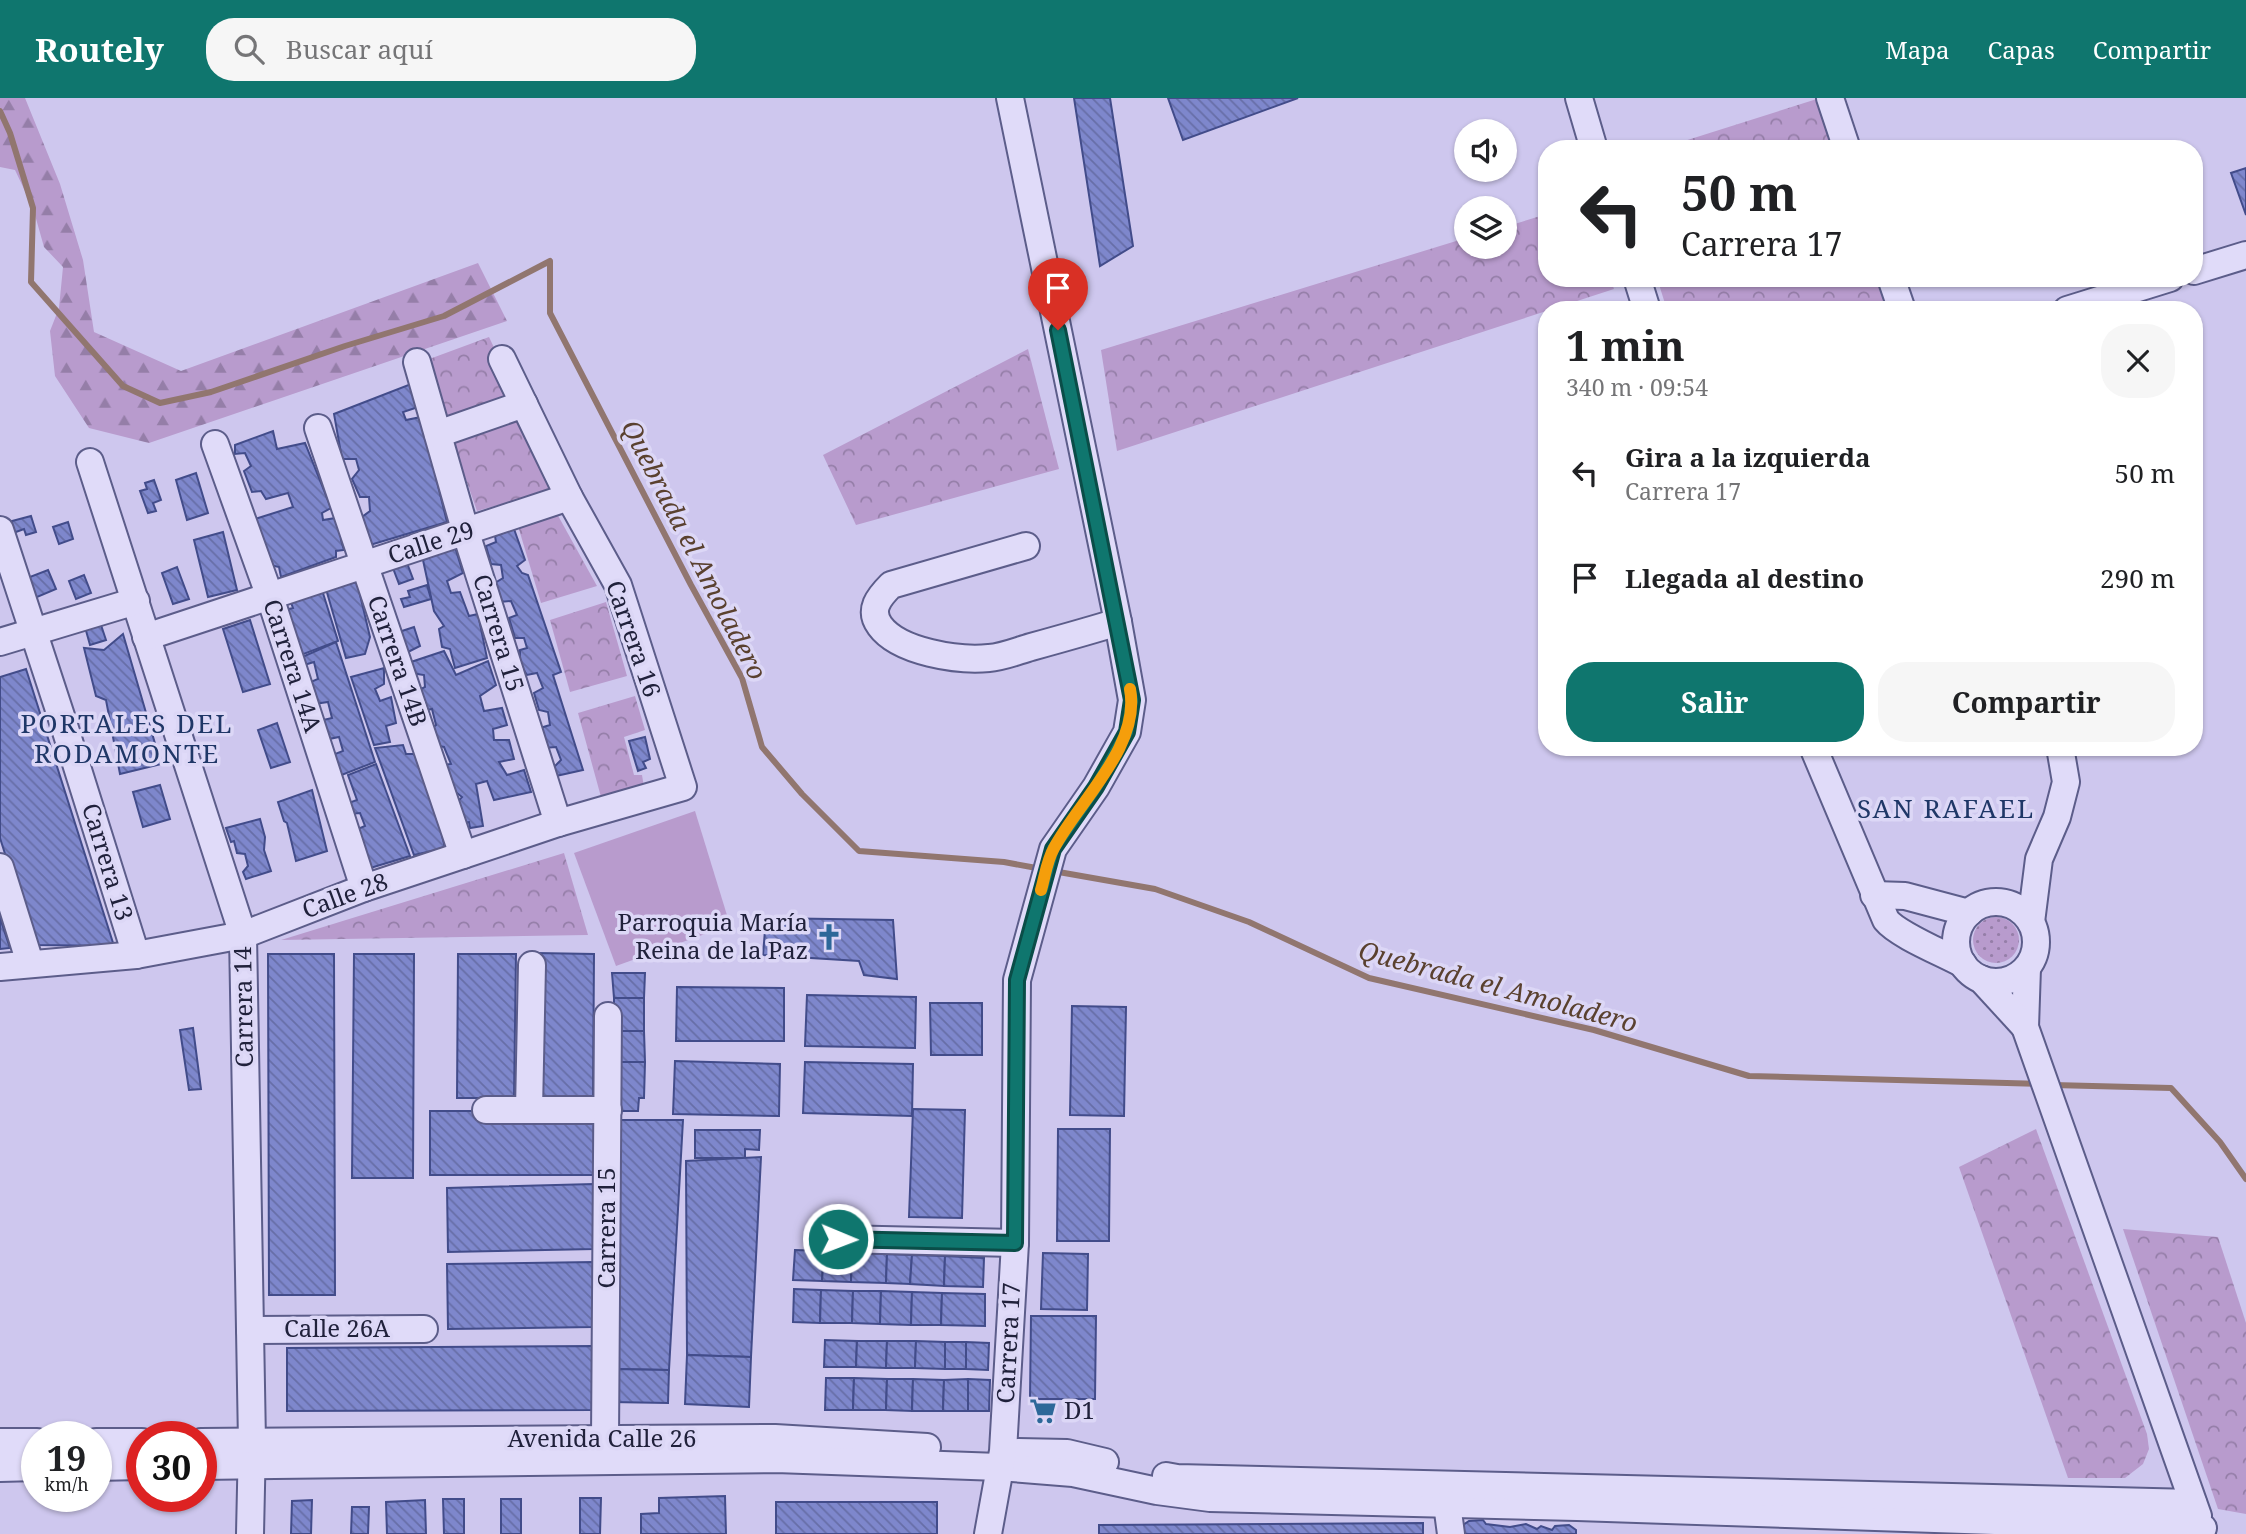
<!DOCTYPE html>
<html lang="es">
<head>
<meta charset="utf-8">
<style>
  body { margin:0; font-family:"Noto Serif",serif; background:#f6f6f6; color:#202124; height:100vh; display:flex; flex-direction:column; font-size:26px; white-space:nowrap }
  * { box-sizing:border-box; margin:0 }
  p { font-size:23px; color:#757577 }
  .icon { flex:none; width:38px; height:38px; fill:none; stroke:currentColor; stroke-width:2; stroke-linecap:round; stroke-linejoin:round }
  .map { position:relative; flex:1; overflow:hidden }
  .panel { position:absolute; left:1538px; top:203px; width:665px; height:455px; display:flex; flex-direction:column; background:#fff; border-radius:28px; box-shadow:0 2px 5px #0004 }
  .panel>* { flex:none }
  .guide { position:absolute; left:1538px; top:42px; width:665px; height:147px; border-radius:28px; box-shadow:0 2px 5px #0004; background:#fff; color:#202124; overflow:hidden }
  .controls { position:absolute; left:1454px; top:21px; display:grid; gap:14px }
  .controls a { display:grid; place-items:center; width:63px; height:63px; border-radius:50%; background:#fff; box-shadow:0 2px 5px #0004; font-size:35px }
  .speed { position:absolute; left:21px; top:1323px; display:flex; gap:14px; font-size:35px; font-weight:700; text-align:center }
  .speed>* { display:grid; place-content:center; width:91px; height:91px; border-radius:50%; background:#fff; box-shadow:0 2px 5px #0004; line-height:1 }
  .speed small { font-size:18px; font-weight:400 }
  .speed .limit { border:10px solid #d22; background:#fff; color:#111 }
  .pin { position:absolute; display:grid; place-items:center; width:60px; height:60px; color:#fff; margin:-72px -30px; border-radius:50% 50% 50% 0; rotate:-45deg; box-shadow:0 0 7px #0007 }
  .pin .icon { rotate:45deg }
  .me { position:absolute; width:77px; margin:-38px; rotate:91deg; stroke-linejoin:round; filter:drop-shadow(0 0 5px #0008) }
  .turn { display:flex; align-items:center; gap:24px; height:147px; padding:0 28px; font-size:32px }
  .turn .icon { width:91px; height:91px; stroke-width:2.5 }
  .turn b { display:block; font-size:49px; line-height:60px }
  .round { display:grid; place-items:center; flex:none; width:74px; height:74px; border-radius:28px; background:#f6f6f6 }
  .summary { display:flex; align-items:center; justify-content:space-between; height:119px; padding:0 28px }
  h1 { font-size:42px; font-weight:700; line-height:52px }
  .cta { display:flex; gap:14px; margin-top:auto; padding:14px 28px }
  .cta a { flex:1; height:80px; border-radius:28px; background:#0f766e; color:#fff; font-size:28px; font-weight:700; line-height:80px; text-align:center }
  .cta a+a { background:#f6f6f6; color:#202124 }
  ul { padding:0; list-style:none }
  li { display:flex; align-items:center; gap:21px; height:105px; padding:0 28px }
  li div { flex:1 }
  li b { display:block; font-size:26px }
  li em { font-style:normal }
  header { display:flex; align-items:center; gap:42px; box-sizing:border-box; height:98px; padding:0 35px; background:#0f766e; color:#fff }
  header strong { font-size:33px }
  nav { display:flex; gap:38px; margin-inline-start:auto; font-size:24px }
  .search { width:490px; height:63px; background:#f6f6f6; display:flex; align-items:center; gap:18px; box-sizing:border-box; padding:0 24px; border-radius:28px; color:#757577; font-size:26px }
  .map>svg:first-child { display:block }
</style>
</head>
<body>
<header>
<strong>Routely</strong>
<div class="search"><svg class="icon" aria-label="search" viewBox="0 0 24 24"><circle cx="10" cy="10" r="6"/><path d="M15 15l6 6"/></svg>Buscar aquí</div>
<nav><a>Mapa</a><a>Capas</a><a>Compartir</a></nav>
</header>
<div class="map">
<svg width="2246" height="1436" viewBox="0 0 2246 1436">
  <defs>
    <pattern id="grass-dots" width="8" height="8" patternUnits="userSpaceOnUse" patternTransform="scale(1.75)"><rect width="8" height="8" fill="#b89bcd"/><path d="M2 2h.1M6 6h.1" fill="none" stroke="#957ea8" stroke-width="1.8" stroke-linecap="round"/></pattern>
    <pattern id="forest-firs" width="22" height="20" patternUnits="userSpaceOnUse" patternTransform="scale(1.75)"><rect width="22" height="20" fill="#b89bcd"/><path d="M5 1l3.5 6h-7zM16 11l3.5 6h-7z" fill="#957ea8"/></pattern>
    <pattern id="park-crowns" width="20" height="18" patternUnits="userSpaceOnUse" patternTransform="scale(1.75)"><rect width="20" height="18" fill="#b89bcd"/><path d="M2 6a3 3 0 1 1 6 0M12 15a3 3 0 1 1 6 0" fill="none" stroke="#957ea8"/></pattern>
    <pattern id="building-back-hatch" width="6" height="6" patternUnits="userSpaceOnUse" patternTransform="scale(1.75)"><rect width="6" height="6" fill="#7e87cc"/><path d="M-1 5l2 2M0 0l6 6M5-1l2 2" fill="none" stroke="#676ea7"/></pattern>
  </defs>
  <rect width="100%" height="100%" fill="#cec7ee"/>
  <circle fill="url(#grass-dots)" cx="1996" cy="842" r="23"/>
  <polygon fill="url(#forest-firs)" points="0,0 25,0 60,86 83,162 94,234 181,273 478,165 507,223 149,345 89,330 55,278 50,233 59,210 63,169 44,149 33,110 15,72 0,69"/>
  <g fill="url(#park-crowns)">
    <polygon points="1820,0 1836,51 1659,51"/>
    <polygon points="1547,116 1547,180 1610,180 1614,191 1117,353 1101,252 1466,140 1466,149 1505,149 1505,129"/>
    <polygon points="1657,180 1878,180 1888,212 1667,212"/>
    <polygon points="489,239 519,303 445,330 424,263"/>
    <polygon points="1028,251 1059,371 856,427 823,357"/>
    <polygon points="523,313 559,390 477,413 452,341"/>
    <polygon points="556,414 597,488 541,505 518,428"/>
    <polygon points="606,504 627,578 570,594 550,522"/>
    <polygon points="635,598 645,632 624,639 634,677 642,677 644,689 601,699 578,615"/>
    <polygon points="564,755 588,837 281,842"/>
    <polygon points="2036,1031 2147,1336 2149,1351 2143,1366 2125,1380 2068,1380 1959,1069"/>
    <polygon points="2123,1131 2218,1139 2246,1225 2246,1416 2218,1411"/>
  </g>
  <polygon fill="#b89bcd" points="695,713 730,827 616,868 574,755"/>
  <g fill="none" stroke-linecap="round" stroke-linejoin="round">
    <g stroke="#91766f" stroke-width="6">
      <polyline points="0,13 10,35 33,110 31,184 123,288 160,305 211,294 345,248 444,218 550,163 550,215 691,487 742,580 762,649 802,696 859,753 1004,764 1042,771"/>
      <polyline points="1053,773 1155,791 1249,824 1369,880 1594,932 1749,978 2039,986"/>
      <polyline points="2053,987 2171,990 2220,1044 2246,1081"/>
    </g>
  </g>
  <g fill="url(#building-back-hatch)" stroke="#424c8a" stroke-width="2">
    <polygon points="1074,0 1110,0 1133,148 1100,168"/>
    <polygon points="1168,0 1298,0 1183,42"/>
    <polygon points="2246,70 2246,117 2231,75"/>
    <polygon points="411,286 418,309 403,314 406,322 421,319 447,424 370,447 362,419 370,413 369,399 360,399 352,381 359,372 356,361 342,361 334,316"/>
    <polygon points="273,333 277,351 305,345 331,410 322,415 323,422 342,419 347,440 341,442 344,452 336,453 336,459 281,479 279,469 270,467 255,421 293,409 288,395 266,401 261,393 252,394 244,373 251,368 245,355 235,356 235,347"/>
    <polygon points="196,375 208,415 187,422 176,382"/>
    <polygon points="154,382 161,402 153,405 156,413 148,415 140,393 147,391 145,385"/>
    <polygon points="31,418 36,434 26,437 24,431 13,435 12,423"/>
    <polygon points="68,424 73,441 59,446 53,429"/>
    <polygon points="514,431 525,462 517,468 522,475 528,477 561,574 553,577 583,672 556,678 554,669 561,662 556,649 544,650 540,630 550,627 548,614 539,612 534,595 543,590 537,575 527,577 520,566 520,552 527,550 524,540 515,540 509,520 517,517 511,503 500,504 495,485 503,480 501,467 491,466 486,448 496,444 495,438"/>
    <polygon points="223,434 237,492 208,499 194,442"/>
    <polygon points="455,449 463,475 447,483 451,495 460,494 469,518 478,516 487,560 455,570 450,551 442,549 439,531 444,528 434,513 423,462"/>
    <polygon points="407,465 413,481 399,486 393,470"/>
    <polygon points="177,469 189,501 173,506 162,475"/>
    <polygon points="48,472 56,491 30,502 22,482"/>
    <polygon points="84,477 91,495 76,501 69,483"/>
    <polygon points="357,484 370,539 365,556 346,560 326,491"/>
    <polygon points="427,487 431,501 404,509 401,501 410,499 408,493"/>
    <polygon points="322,492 338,543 301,557 296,537 285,512 293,510 290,502"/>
    <polygon points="250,522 270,586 243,594 223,531"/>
    <polygon points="100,524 106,542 90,547 85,529"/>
    <polygon points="414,529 420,548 406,555 399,534"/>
    <polygon points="123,536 161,666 120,676 106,602 96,598 84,550 104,552"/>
    <polygon points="336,544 375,664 339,678 330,658 343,653 339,639 324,642 319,623 332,620 328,604 315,606 306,586 318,581 314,564 304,567 300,560"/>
    <polygon points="444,553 456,577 488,563 496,587 480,598 484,613 502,610 507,627 493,631 494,642 509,642 514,661 499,664 507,677 524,672 531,694 494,702 487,683 476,686 483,728 470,730 469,724 461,725 457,704 462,699 447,687 442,667 451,666 444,649 434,647 428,633 436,627 432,611 422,613 417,593 425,589 424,577 411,575 408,565"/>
    <polygon points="384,570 384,586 375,591 380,603 391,599 396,625 386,628 390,644 374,647 351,579"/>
    <polygon points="26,571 114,848 34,847 0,740 0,579"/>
    <polygon points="277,625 290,664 271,670 258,632"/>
    <polygon points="645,639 650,661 643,664 646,670 638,673 629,643"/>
    <polygon points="403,647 406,656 413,656 425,664 445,750 414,757 375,650"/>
    <polygon points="376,666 410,758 367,771 353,733 365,728 360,715 350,716 346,706 357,702 348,677"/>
    <polygon points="160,687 170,721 143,729 133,694"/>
    <polygon points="312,692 327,753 296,763 287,725 284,723 278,704"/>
    <polygon points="260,721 265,739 264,752 271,773 246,781 243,774 248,768 245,756 237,755 234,743 231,744 226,730"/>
    <polygon points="0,820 10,850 0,851"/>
    <polygon points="766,820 893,822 897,881 864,877 859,863 763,857"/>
    <polygon points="536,855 594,856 593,1000 535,1000"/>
    <polygon points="268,856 334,856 335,1197 269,1197"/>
    <polygon points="354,856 414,856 413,1080 352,1080"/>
    <polygon points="458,856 516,856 514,1000 457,1000"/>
    <polygon points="612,875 645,875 644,900 614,900"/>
    <polygon points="677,889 784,890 784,943 676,943"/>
    <polygon points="807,897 916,899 915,950 805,948"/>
    <rect x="614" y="900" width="30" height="33"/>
    <polygon points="930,905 982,905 982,957 931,957"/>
    <polygon points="1072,908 1126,909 1124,1018 1070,1017"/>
    <polygon points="193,930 201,991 189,992 180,932"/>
    <polygon points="614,933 644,933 645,964 613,964"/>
    <polygon points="675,963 780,966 779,1018 673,1016"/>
    <polygon points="613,964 645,964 644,1000 639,1000 638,1013 619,1013"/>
    <polygon points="805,964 913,966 912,1018 803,1015"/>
    <polygon points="913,1011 965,1012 962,1120 909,1119"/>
    <polygon points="430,1013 595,1013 594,1077 430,1077"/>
    <polygon points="613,1022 683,1022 669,1272 612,1271"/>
    <polygon points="1058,1031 1110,1031 1109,1143 1057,1143"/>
    <polygon points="695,1032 760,1032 759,1052 745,1051 745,1060 695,1060"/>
    <polygon points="761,1059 751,1259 687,1257 686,1063"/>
    <polygon points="593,1086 594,1151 448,1154 447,1090"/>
    <polygon points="795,1152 824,1153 822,1183 793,1182"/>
    <polygon points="824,1153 852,1155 851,1184 822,1183"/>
    <polygon points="852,1155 887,1156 886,1185 851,1184"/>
    <polygon points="1043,1155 1088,1156 1087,1212 1041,1211"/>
    <polygon points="887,1156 912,1157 910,1186 886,1185"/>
    <polygon points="912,1157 945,1158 944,1188 910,1186"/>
    <polygon points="945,1158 984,1160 983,1189 944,1188"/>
    <polygon points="593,1164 593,1229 448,1231 447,1166"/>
    <polygon points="794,1191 821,1192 820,1225 793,1224"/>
    <polygon points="821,1192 853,1193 852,1225 820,1225"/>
    <polygon points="853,1193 881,1193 880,1226 852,1225"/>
    <polygon points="881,1193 912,1194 911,1227 880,1226"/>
    <polygon points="912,1194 942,1195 941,1227 911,1227"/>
    <polygon points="942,1195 985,1196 985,1228 941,1227"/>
    <polygon points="1031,1218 1096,1218 1095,1301 1030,1301"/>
    <polygon points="825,1242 857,1243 856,1269 824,1269"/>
    <polygon points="857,1243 887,1243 886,1270 856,1269"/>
    <polygon points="887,1243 916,1243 915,1270 886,1270"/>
    <polygon points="916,1243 945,1244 945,1271 915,1270"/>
    <rect x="945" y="1244" width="21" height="27"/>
    <polygon points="966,1244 989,1245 988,1272 966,1271"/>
    <polygon points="593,1248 592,1312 287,1313 287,1250"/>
    <polygon points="687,1257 751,1259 749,1309 685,1306"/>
    <polygon points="612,1271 669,1272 668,1305 611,1304"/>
    <polygon points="826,1280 854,1280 853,1312 825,1312"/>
    <polygon points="854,1280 887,1281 886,1312 853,1312"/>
    <polygon points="887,1281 913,1281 912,1313 886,1312"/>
    <polygon points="913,1281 944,1282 943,1313 912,1313"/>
    <polygon points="968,1281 990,1282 989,1313 968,1313"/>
    <polygon points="968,1281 968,1313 943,1313 944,1282"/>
    <polygon points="725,1398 726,1436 641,1436 641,1416 659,1415 659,1400"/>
    <polygon points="580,1400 601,1400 600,1436 580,1436"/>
    <polygon points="443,1401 464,1401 464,1436 444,1436"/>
    <rect x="501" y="1401" width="20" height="35"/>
    <polygon points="312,1402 311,1436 291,1436 292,1403"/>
    <polygon points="425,1402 426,1436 387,1436 386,1404"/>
    <rect x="776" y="1404" width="161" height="32"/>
    <polygon points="352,1409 369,1409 368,1436 351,1436"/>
    <polygon points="1483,1422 1486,1426 1510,1429 1526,1426 1537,1431 1541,1428 1552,1432 1555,1428 1569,1427 1576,1432 1576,1436 1457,1436 1463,1427 1469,1423"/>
    <polygon points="1423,1425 1423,1436 1099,1436 1099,1427"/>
  </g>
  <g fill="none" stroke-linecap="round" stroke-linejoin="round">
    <defs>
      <g id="street">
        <polyline points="1579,0 1594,51"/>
        <polyline points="1830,0 1847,51"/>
        <polyline points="2194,173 2246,157"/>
        <polyline points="1637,180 1647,212"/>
        <polyline points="1891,180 1902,212"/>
        <polyline points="2067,212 2170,180"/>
        <polyline points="417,264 466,435 558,725"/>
        <polyline points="318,330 463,757"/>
        <polyline points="438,336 524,306"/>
        <polyline points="215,346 270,499 364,790"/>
        <polyline points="90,364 243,837 252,1344 250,1436"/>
        <polyline points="0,432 63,624 136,857"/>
        <path d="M1026,448L891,487C879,499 868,512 880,528C899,554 958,563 989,560C1003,559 1017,553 1031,549C1060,541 1089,533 1118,524"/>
        <polyline points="146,539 569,399 502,261"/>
        <polyline points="0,544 136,503"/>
        <path d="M1813,649L1886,822C1898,837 1943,855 1963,866"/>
        <polyline points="0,769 30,865"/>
        <polyline points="1874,797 1905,798 1969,815"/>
        <circle cx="1996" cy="844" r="40"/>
        <polyline points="2031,824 2039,761 2057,719 2066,684 2060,649"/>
        <polyline points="0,869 136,857 243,837 364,790 463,757 558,725 683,689 618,487 569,399"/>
        <polyline points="2027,870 2025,929 2198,1418"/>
        <polyline points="1981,881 2025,929"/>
        <polyline points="486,1012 608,1012"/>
        <polyline points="529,1012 532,867"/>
        <polyline points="838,1141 1015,1145"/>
        <polyline points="250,1232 424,1231"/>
        <polyline points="605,1341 608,918"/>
        <polyline points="0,1344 37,1344"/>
        <polyline points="96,1344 142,1344"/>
        <polyline points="201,1344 775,1340 927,1349"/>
        <polyline points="1018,1354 1067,1355 1105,1364"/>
        <polyline points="201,1368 776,1361 999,1369 1073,1375 1157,1393 1210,1400 1577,1409 2203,1430"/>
        <polyline points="96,1369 142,1368"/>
        <polyline points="0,1370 37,1369"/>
        <polyline points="1166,1378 1177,1380 2193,1405"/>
        <polyline points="1447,1406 1451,1436"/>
        <polyline points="988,1436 1003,1353 1015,1145 1017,882 1053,751 1096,689 1127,634 1132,602 1118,524 1010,0"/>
      </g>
    </defs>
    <use href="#street" stroke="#5c5d8a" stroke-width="30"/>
    <use href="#street" stroke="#e0dbf9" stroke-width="26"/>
  </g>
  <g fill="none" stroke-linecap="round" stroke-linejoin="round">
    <defs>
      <polyline id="route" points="838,1141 1015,1145 1017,882 1053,751 1096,689 1127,634 1132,602 1058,232"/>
    </defs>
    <use href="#route" stroke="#0a4d48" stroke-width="18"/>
    <use href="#route" stroke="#0f766e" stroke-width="12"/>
    <path stroke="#f59e0b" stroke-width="12" d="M1041,792C1045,778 1047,762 1054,750C1079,703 1141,648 1130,591"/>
  </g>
  <defs>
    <symbol id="church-bare" viewBox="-9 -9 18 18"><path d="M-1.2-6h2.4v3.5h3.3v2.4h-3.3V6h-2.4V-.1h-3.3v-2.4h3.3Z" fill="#2c6899" stroke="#dcd7f6" stroke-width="2.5" paint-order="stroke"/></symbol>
    <symbol id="supermarket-bare" viewBox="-9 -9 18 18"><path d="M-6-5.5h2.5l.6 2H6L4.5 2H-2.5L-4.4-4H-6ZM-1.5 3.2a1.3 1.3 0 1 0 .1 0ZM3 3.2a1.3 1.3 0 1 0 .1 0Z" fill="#2c6899" stroke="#dcd7f6" stroke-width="2.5" paint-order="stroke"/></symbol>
  </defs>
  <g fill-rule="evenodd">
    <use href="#church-bare" x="810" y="820" width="38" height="38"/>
    <use href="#supermarket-bare" x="1024" y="1294" width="38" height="38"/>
  </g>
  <g text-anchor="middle" stroke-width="7" stroke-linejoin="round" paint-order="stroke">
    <g font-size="24" fill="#20213b" stroke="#dcd7f6">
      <text transform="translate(431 445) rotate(-18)" y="8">Calle 29</text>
      <text transform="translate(498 535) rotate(73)" y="8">Carrera 15</text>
      <text transform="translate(633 541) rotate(71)" y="8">Carrera 16</text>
      <text transform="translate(397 563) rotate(71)" y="8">Carrera 14B</text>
      <text transform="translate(292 568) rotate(72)" y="8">Carrera 14A</text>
      <text transform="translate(107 764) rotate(73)" y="8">Carrera 13</text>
      <text transform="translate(345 798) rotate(-20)" y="8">Calle 28</text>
      <text transform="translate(244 909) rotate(-91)" y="8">Carrera 14</text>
      <text transform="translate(607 1130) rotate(-90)" y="8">Carrera 15</text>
      <text x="337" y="1239">Calle 26A</text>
      <text transform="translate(1009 1245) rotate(-87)" y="8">Carrera 17</text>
      <text x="602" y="1349">Avenida Calle 26</text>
    </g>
    <g font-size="24" fill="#20213b" stroke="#dcd7f6" text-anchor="end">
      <text x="808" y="833">Parroquia María<tspan x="808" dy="28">Reina de la Paz</tspan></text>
      <text x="1064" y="1321" text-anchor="start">D1</text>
    </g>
    <g font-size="26" font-style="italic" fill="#5a412f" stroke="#dcd7f6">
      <text transform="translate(694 452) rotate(63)" y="9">Quebrada el Amoladero</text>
      <text transform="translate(1498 889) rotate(15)" y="9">Quebrada el Amoladero</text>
    </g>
    <g font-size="26" letter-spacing="2" fill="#1f3767" stroke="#dcd7f6">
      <text x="127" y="635">PORTALES DEL<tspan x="127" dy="30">RODAMONTE</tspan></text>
      <text x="1946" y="720">SAN RAFAEL</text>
    </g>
  </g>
</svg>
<div class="controls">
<a><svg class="icon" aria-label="sound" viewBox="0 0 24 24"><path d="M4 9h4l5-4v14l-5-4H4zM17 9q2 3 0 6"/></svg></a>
<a><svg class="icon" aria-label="layers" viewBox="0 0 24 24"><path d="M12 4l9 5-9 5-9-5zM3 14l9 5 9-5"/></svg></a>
</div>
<div class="speed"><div>19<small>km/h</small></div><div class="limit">30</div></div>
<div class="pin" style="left:1058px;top:232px;background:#d93025"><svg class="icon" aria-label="arrive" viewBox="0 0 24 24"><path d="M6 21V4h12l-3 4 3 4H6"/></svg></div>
<svg class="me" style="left:838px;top:1141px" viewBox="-20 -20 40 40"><circle r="17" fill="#0f766e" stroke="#fff" stroke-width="3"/><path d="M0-11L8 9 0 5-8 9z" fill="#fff"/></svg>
<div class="guide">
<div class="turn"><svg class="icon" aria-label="left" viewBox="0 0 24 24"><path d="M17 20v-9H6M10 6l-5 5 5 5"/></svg><div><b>50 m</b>Carrera 17</div></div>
</div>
<section class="panel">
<div class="summary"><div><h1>1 min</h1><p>340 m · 09:54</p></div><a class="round"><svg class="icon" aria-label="close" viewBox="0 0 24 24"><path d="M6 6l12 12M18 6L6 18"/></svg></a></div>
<ul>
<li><svg class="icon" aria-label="left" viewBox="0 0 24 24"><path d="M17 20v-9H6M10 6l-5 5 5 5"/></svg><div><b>Gira a la izquierda</b><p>Carrera 17</p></div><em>50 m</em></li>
<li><svg class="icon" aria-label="arrive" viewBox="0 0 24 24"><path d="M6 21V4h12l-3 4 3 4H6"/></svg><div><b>Llegada al destino</b></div><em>290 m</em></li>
</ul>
<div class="cta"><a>Salir</a><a>Compartir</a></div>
</section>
</div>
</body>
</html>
